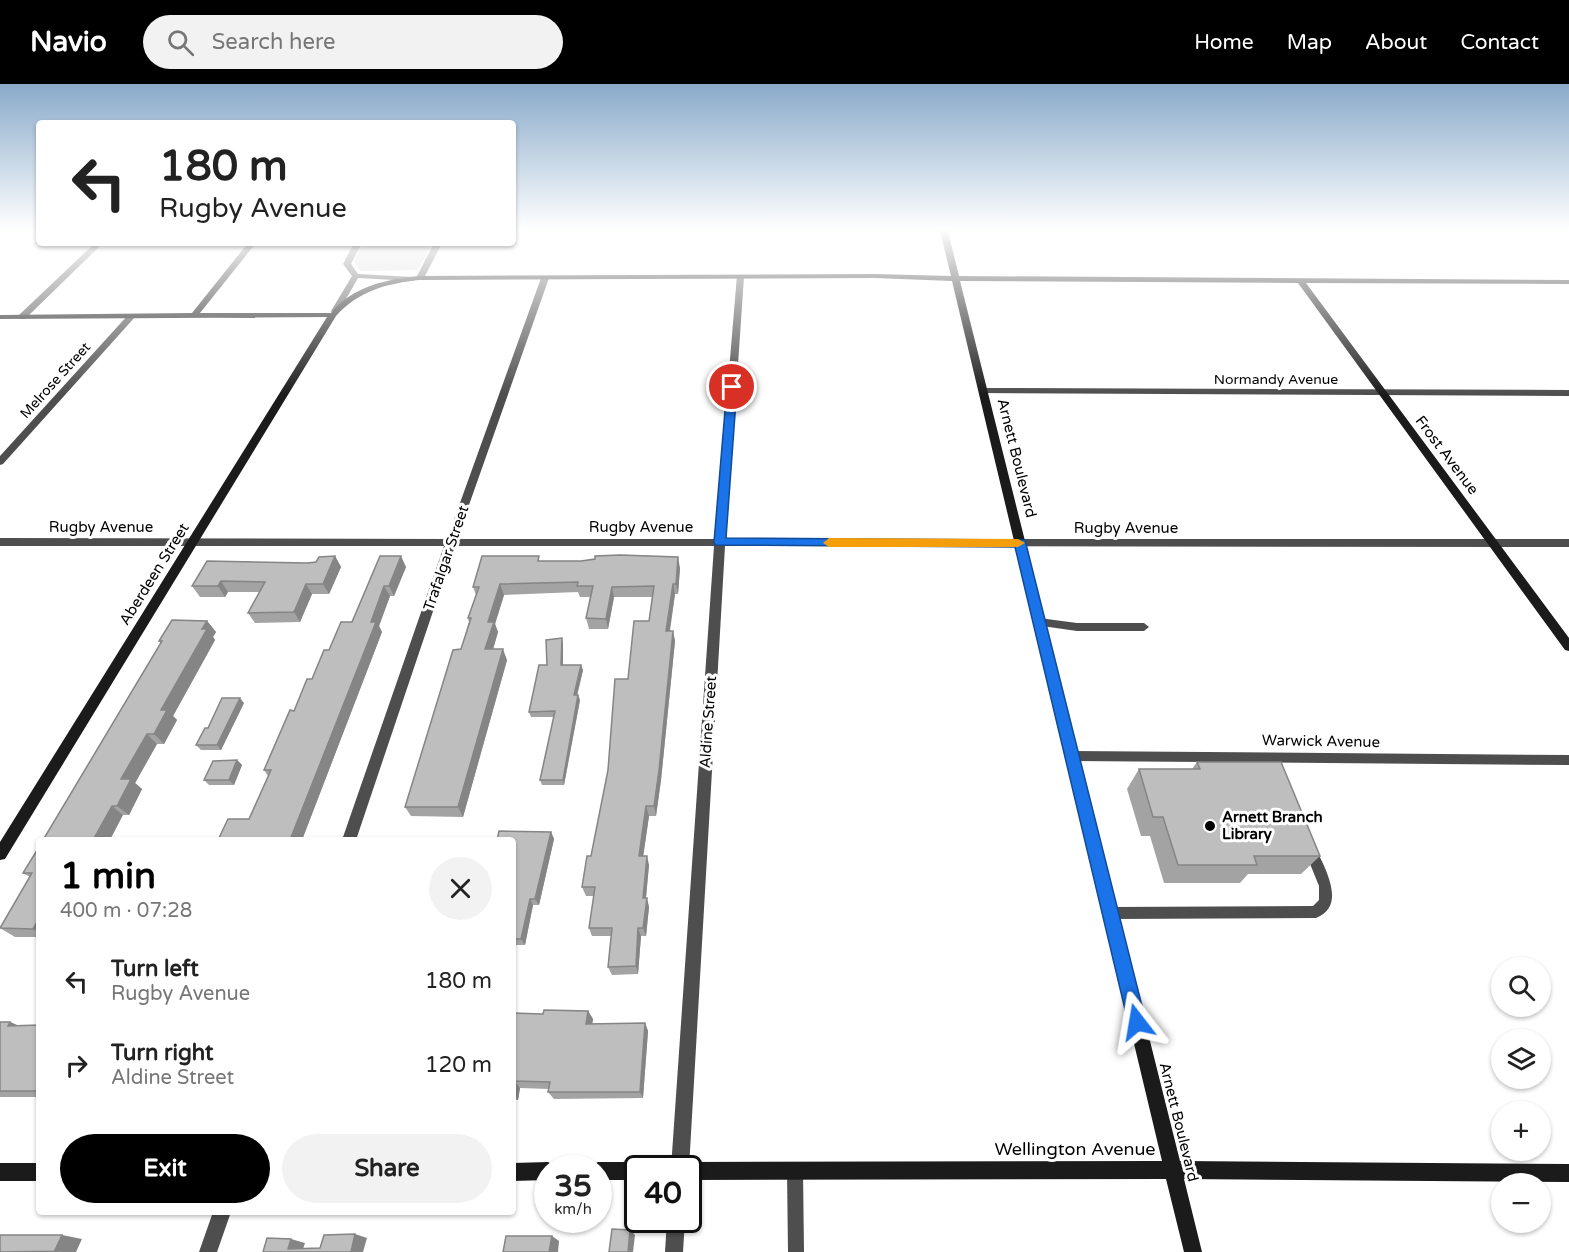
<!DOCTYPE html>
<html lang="en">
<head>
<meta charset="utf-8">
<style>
  body { margin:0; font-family:"Varela Round",sans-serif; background:#f2f2f2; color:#222; height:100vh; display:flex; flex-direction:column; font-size:22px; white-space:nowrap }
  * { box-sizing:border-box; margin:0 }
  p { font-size:20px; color:#767676 }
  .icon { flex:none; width:33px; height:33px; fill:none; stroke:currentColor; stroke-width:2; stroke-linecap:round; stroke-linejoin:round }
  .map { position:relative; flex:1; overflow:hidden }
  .sheet { position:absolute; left:36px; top:753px; width:480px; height:378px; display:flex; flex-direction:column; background:#fff; border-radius:6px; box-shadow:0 2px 4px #0004 }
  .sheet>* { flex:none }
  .hud { position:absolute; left:36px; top:36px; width:480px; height:126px; border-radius:6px; box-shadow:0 2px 4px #0004; background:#fff; color:#222; overflow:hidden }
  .fabs { position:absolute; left:1491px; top:873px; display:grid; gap:12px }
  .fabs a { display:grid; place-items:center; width:60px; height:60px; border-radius:50%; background:#fff; box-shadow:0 2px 4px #0004; font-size:30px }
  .speed { position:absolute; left:534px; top:1071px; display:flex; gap:12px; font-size:30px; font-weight:700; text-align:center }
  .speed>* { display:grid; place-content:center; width:78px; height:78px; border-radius:50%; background:#fff; box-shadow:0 2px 4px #0004; line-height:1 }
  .speed small { font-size:15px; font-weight:400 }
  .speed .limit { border:3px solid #111; border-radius:9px; background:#fff; color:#111 }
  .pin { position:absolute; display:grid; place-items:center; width:51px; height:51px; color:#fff; margin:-26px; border:3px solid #fff; border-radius:50%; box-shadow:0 2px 6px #0007 }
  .me { position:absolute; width:66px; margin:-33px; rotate:346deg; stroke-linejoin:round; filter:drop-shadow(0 0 4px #0008) }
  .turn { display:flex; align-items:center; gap:21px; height:126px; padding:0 24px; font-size:27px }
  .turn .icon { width:78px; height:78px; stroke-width:2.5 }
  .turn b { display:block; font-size:42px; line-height:51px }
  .round { display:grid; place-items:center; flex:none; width:63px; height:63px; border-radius:32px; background:#f2f2f2 }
  .head { display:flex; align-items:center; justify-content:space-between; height:102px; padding:0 24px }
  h1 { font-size:36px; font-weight:700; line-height:45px; color:#000 }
  .primary-button { display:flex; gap:12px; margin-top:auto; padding:12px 24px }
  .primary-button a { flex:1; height:69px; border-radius:36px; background:#000; color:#fff; font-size:24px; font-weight:700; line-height:69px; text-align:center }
  .primary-button a+a { background:#f2f2f2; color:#222 }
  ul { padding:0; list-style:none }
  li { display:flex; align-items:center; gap:18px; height:84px; padding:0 24px }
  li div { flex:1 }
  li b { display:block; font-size:22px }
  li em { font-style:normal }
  header { display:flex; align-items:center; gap:36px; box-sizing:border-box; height:84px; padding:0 30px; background:#000; color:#fff }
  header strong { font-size:28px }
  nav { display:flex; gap:33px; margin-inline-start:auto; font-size:21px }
  .search { width:420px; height:54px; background:#f2f2f2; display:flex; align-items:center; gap:15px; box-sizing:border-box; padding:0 21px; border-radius:33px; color:#767676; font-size:22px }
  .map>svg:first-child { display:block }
</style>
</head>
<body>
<header>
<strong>Navio</strong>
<div class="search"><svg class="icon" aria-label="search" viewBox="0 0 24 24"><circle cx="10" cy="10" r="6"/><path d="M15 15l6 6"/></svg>Search here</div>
<nav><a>Home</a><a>Map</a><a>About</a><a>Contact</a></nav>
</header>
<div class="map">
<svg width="1569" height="1168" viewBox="0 0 1569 1168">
  <rect width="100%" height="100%" fill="#fff"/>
  <polygon fill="#d5d5d5" points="364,159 432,159 418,186 360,187 354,177"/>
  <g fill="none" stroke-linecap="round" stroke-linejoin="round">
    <g fill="#4e4e4e" fill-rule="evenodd">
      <polygon points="1039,534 1077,539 1144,539 1149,543 1144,547 1077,547 1035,541 1034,538"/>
      <path d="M1310,759L1314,761C1324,782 1348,822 1316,834L1111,835L1106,833L1105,829L1106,825L1111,823L1313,822L1319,816V802L1304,765L1306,761Z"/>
      <polygon points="795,1079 800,1082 803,1087 804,1168 788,1168 787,1087 790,1082"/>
    </g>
    <g fill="#4e4e4e" fill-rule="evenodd">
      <polygon points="95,159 103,159 25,235 19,235 19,231"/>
      <polygon points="354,159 362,159 351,180 358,190 413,193 417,195 413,197 358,194 338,229 332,229 331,227 352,192 343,180"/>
      <polygon points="434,159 442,159 424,194 417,196 416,194"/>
      <polygon points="737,191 744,193 726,455 1569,455 1569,463 725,462 689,1084 671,1084 714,462 455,462 356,756 342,756 444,462 0,462 0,454 447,455 541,194 545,192 549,194 457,455 715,455"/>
      <polygon points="128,231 135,233 3,380 0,381 0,372"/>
      <polygon points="983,304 1569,306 1569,312 980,309 979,307"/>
      <polygon points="1072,667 1569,671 1569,681 1072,677 1067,676 1066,672 1067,668"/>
      <polygon points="213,1128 231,1128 217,1168 199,1168"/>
      <polygon points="667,1136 685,1136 683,1168 665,1168"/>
    </g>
    <g fill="#1b1b1b" fill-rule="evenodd">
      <path d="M940,147H948L959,192L1569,196V200L1306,199L1569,554V567L1565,566L1298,199L960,197L1180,1077L1569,1080V1098L1184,1095L1202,1168H1184L1166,1095L688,1096V1084H680L682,1081L688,1078L1162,1077L952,197L875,194L420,196C388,199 358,207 336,232L5,775L0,776V758L327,233L0,235V231L192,229L248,159H256L200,229H331C353,202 387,195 420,192L875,190L951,192Z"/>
      <polygon points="548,1078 554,1081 556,1084 548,1084 548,1096 513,1097 513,1079"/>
      <polygon points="598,1078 638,1078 644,1081 646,1084 638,1084 638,1096 598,1096 598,1084 590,1084 592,1081"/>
      <rect x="0" y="1079" width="39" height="18"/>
    </g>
  </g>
  <g fill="#a3a3a3">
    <polygon points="335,472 341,483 329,510 312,510 300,538 255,539 248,529 259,508 228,508 225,513 200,513 192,502 316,478"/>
    <polygon points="380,472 406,483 394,512 390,512 379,542 382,548 302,756 218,756 249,735 268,692 264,686 294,627 312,595 329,566 352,538"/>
    <polygon points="541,477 680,484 678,510 675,510 670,547 673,547 675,557 661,696 656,732 649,732 643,772 649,781 646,814 649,823 646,852 641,852 638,890 612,891 608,883 611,852 592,852 589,844 594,812 586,812 582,803 591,772 628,595 649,537 652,513 614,513 608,545 589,545 586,534 590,513 580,513 578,508 504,511 495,540 498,548 493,565 507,576 463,733 411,732 405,723 461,565 469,538 468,534 476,511 473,503"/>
    <polygon points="207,537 216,548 213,553 215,556 173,632 177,636 164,660 157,660 135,699 142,705 129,731 123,731 43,756 161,559 159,557"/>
    <polygon points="563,560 563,581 583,586 577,611 580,616 564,701 542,701 540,696 554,633 531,633 529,628 547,581"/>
    <polygon points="244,619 221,666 201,666 196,661 208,644"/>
    <polygon points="237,676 242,681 234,701 209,701 204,696"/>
    <polygon points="1197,678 1320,772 1301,790 1248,790 1240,799 1164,799 1150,752 1141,752 1127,705 1139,685 1192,685"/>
    <polygon points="551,748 554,755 539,821 533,821 525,861 513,861 513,756"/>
    <polygon points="39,763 39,853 15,853 0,844 30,793 23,789"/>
    <polygon points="588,927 593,935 592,940 645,939 648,947 643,1014 554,1015 548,1008 549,1005 520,1004 518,1016 513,1016 513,929 543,930"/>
    <polygon points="0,938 10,938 19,942 39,941 39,1013 0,1013"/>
  </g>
  <g fill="#858585">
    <polygon points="335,472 341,483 329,510 323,500"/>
    <polygon points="401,472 406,483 394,512 389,502"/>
    <polygon points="678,473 680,484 678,510 676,500"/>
    <polygon points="221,497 228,508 225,513 218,502"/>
    <polygon points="306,500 312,510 300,538 294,528"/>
    <polygon points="500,500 504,511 495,540 498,548 490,576 485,565 488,538"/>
    <polygon points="673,500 675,510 668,557 666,547"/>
    <polygon points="384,502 390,512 379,542 382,548 302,756 290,756"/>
    <polygon points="612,503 614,513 608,545 606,535"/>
    <polygon points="207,537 216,548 213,553 215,556 173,632 177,636 164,660 154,650 161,626"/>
    <polygon points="673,547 675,557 661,696 656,732 654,722"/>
    <polygon points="562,554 563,560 563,586 561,581"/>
    <polygon points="503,565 507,576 463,733 458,723"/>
    <polygon points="581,581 583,586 576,616 574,611"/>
    <polygon points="578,611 580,616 564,701 563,696"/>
    <polygon points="240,614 244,619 221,666 217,661"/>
    <polygon points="147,650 157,660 135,699 142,705 129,731 117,722 121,695"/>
    <polygon points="237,676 242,681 234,701 229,696"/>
    <polygon points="112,722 123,731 110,756 93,756"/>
    <polygon points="646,722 649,732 642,781 639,772"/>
    <polygon points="551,748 554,755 539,821 535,815"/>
    <polygon points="647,772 649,781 645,823 643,814"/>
    <polygon points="647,814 649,823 646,852 643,844"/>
    <polygon points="530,815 533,821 525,861 521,855"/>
    <polygon points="39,834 39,848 33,845"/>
    <polygon points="638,844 641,852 638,890 636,882"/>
    <polygon points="588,927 593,935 591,948 586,940"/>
    <polygon points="10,938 26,945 8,942"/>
    <polygon points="645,939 648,947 643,1014 640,1008"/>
    <polygon points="514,997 520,1004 518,1016 513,1011"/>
    <polygon points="630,1146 635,1151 633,1168 628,1168"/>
    <polygon points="355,1150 367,1154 363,1168 351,1168"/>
    <polygon points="62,1151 82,1155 76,1168 77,1168 64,1168 55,1166"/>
    <polygon points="552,1152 559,1157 558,1168 549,1168"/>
    <polygon points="291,1155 305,1159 302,1168 288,1165"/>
  </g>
  <g fill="#bebebe" stroke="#858585" stroke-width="1.5">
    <polygon points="620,471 678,473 676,500 673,500 666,547 673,547 659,686 654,722 646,722 639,772 647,772 643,814 647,814 643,844 638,844 636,882 608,883 612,844 589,844 595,803 582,803 587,772 591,772 608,686 615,595 628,595 634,537 649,537 654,502 612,503 606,535 586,534 593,502 577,502 578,498 500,500 488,538 494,538 485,565 503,565 458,723 405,723 453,566 461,565 471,534 468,534 479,503 473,503 482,472 539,472 538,477 581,477 595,475 595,472"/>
    <polygon points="335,472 323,500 306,500 294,528 248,529 265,498 221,497 218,502 192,502 207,477 307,479 316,478 319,473"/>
    <polygon points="380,472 401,472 389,502 384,502 371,538 376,538 290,756 218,756 228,735 249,735 271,686 264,686 290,626 294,627 307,595 312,595 324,566 329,566 341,538 352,538"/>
    <polygon points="172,536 207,537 202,545 207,545 161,626 167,626 154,650 147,650 121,695 131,695 117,722 112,722 93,756 43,756 162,557 159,557"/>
    <polygon points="562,554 561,581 581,581 574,611 578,611 563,696 540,696 555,627 529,628 539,581 547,581 546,556"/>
    <polygon points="222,614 240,614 217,661 196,661 205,644 208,644"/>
    <polygon points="237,676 229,696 204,696 213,677"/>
    <polygon points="1197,678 1281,678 1320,772 1254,772 1257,781 1178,781 1163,733 1153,733 1139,685 1200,685"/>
    <polygon points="499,747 551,748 535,815 530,815 521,855 513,855 513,756 497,756"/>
    <polygon points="39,763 39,834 33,845 0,844 32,789 23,789"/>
    <polygon points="544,926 588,927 586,940 645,939 640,1008 548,1008 550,998 514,997 513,1001 513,929 543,930"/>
    <polygon points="0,938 10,938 8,942 39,941 39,1007 0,1007"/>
    <polygon points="612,1145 630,1146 628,1168 609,1168"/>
    <polygon points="355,1150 351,1168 263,1168 267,1154 291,1155 288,1165 320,1164 324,1151"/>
    <polygon points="0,1151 62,1151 55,1166 73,1167 0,1168"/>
    <polygon points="506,1152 552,1152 549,1168 503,1168"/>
  </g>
  <linearGradient id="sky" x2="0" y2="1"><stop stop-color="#89aaca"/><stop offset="0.47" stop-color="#fff"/><stop offset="1" stop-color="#fff" stop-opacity="0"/></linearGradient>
  <rect width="1569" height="311" fill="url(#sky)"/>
  <polygon fill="#1a73e8" stroke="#114b97" stroke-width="1.5" points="732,300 737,303 726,454 1025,456 1146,938 1144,945 1137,947 1131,945 1128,938 1015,463 715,461 714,458 727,303"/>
  <polygon fill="#f59e0b" points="829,454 1018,455 1025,459 1018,463 829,463 823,459"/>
  <circle fill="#000" stroke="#fff" stroke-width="2" cx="1210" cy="742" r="6"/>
  <g text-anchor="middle" stroke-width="6" stroke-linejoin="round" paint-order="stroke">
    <g font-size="14" fill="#000" stroke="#fff">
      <text x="1276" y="300">Normandy Avenue</text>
      <text transform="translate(55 296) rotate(-48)" y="5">Melrose Street</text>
    </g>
    <g font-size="15" fill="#000" stroke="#fff">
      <text transform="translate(1447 371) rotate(53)" y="5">Frost Avenue</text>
      <text transform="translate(1017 374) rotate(76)" y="5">Arnett Boulevard</text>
      <text x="101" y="448">Rugby Avenue</text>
      <text x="641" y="448">Rugby Avenue</text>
      <text x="1126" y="449">Rugby Avenue</text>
      <text transform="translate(446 474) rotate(-71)" y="5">Trafalgar Street</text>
      <text transform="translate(154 490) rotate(-58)" y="5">Aberdeen Street</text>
      <text transform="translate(708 638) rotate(-86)" y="5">Aldine Street</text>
      <text transform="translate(1321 657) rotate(1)" y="5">Warwick Avenue</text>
      <text transform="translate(1179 1038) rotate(76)" y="5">Arnett Boulevard</text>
    </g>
    <g font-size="15" font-weight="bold" fill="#000" stroke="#fff" text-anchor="start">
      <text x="1222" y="738">Arnett Branch<tspan x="1222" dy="17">Library</tspan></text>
    </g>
    <g font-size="18" fill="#000" stroke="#fff">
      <text x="1075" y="1071">Wellington Avenue</text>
    </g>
  </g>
</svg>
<div class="fabs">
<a><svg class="icon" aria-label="search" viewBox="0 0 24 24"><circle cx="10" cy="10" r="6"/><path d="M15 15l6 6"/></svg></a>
<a><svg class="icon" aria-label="layers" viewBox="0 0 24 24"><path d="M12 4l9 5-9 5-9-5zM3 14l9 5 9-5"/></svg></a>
<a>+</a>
<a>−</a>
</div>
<div class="speed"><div>35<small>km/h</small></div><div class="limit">40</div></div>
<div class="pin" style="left:732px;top:303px;background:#d93025"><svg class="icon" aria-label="arrive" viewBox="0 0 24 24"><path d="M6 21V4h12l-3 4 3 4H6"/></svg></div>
<svg class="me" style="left:1137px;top:938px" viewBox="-20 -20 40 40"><path d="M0-17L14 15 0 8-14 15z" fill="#1a73e8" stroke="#fff" stroke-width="4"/></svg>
<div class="hud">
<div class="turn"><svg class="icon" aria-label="left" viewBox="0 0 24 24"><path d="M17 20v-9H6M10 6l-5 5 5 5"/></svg><div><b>180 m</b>Rugby Avenue</div></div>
</div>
<section class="sheet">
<div class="head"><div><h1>1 min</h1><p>400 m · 07:28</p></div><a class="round"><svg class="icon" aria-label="close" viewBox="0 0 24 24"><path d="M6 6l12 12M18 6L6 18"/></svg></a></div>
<ul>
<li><svg class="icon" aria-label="left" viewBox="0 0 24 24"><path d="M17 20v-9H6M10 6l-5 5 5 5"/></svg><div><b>Turn left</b><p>Rugby Avenue</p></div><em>180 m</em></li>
<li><svg class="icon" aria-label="right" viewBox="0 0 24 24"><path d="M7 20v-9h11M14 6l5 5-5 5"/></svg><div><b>Turn right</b><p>Aldine Street</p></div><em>120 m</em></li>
</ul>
<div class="primary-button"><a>Exit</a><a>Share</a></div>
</section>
</div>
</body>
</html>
